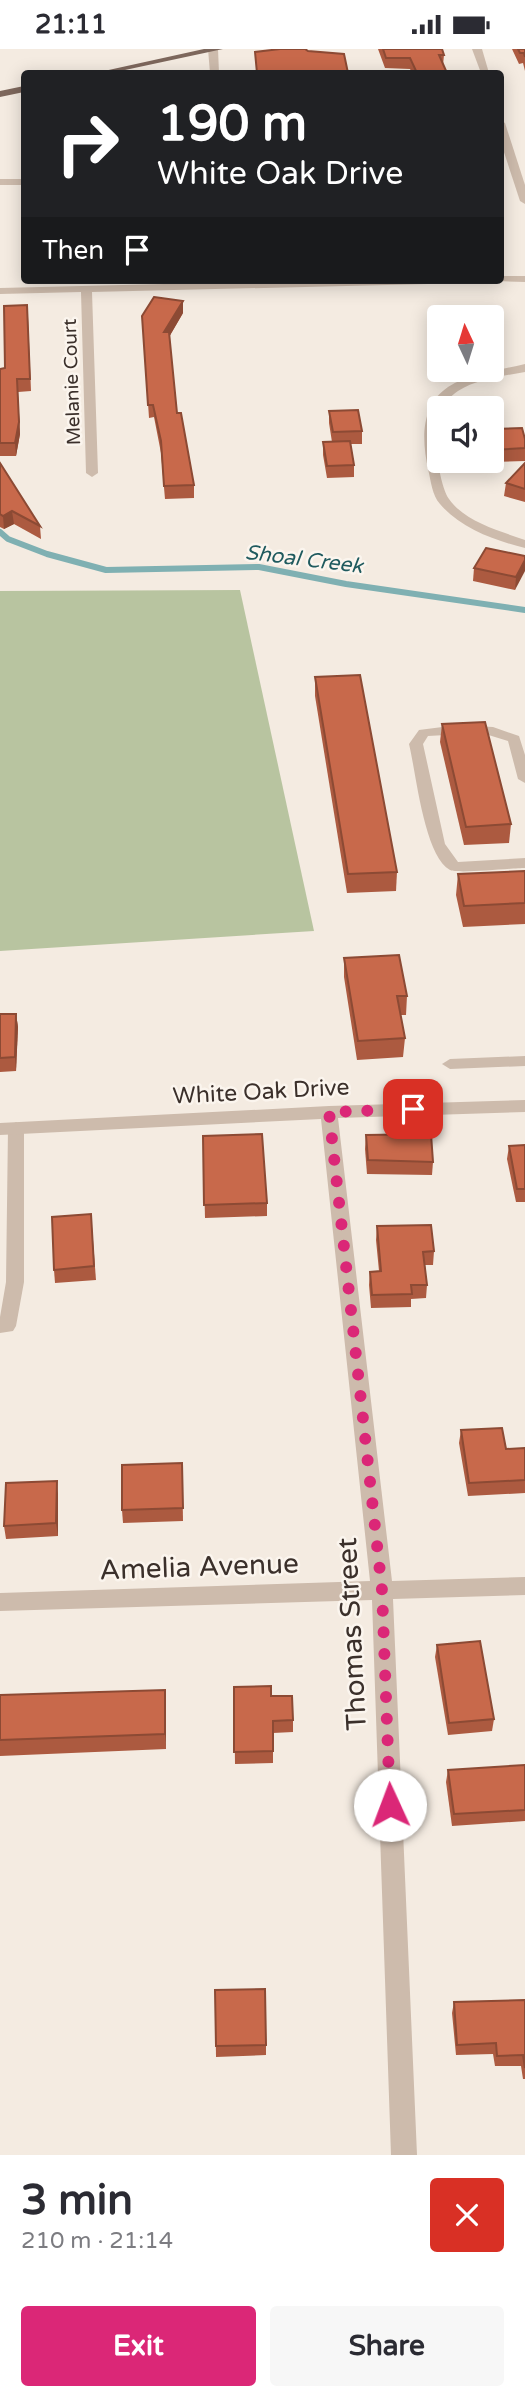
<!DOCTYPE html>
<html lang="en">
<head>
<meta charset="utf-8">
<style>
  body { margin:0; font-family:"Varela Round",sans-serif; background:#f7f7f7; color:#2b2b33; height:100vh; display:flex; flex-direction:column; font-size:26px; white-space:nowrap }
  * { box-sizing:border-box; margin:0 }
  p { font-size:23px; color:#7c7c81 }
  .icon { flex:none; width:38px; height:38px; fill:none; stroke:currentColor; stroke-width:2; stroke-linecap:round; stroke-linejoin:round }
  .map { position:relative; height:2106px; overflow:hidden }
  .sheet { display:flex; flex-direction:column; background:#fff; flex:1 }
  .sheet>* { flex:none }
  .hud { position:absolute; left:21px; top:21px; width:483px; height:214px; border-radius:7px; box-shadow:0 4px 18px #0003; background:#202124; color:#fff; overflow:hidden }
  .needle { width:46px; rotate:356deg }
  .buttons { position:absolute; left:427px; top:256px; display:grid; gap:14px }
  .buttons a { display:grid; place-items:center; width:77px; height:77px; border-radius:7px; background:#fff; box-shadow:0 4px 18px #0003; font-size:35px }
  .pin { position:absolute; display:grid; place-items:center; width:60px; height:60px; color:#fff; margin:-30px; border-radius:14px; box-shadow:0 4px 10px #0006 }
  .me { position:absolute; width:77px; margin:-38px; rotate:358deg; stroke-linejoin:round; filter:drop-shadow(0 0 5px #0008) }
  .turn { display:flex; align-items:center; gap:24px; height:147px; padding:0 21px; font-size:32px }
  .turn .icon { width:91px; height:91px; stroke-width:2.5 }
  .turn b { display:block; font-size:49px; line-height:60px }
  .then { display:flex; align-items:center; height:66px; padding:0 21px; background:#0003; gap:14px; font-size:26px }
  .round { display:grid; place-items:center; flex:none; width:74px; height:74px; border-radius:7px; background:#f7f7f7 }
  .summary { display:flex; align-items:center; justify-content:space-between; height:119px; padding:0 21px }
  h1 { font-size:42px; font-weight:700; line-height:52px }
  .button { display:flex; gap:14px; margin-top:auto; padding:14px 21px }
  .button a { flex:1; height:80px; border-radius:7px; background:#db2777; color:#fff; font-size:28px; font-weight:700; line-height:80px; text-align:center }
  .button a+a { background:#f7f7f7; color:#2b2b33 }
  .status { display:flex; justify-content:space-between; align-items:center; height:49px; padding:0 35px; background:#fff; direction:ltr }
  .status svg { height:19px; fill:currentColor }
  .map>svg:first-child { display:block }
</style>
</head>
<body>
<div class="status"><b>21:11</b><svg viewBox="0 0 49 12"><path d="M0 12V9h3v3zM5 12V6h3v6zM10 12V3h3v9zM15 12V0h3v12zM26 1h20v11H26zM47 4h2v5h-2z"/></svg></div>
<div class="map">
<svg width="525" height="2106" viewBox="0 0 525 2106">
  <rect width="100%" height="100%" fill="#f4ebe1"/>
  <polygon fill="#b8c4a0" points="240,541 314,882 0,902 0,542"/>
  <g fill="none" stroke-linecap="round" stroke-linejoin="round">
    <polyline stroke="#7fb0b2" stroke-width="6" points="0,483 8,490 47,505 106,521 259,518 346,535 525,561"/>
    <g fill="#cdbbac" fill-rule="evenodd">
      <path d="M458,676L493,678L519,687L525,706V734L518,730L508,692L482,684L428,687L423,695L445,795L458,813L525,809V819C512,819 458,825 450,821C424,807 416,723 409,695L419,681Z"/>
      <polygon points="525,1007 525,1017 450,1020 442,1015 450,1010"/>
      <polygon points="16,1073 24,1079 24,1233 16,1277 13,1282 0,1284 0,1268 6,1233 8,1079"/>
    </g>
    <g fill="#cdbbac" fill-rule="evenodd">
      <polygon points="208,0 218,0 219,24 210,24"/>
      <polygon points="472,0 482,0 489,24 481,24"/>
      <polygon points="500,71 505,74 525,136 525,155 520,152 500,91"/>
      <rect x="0" y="130" width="24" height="6"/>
      <polygon points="500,227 525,227 525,233 496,232 500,231"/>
      <polygon points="327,231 475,231 469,234 92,243 98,424 92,428 86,424 81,243 0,245 0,239"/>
      <path d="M525,315V323C503,327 477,330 458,342C452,346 441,356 439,360C432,378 438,434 449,450C465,473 500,482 525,491V499C496,492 460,479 440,455C432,446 431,432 428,420C422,391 420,357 448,338C470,324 500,321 525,315Z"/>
      <polygon points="525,1051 525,1063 338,1069 392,1532 525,1528 525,1546 393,1550 417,2106 391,2106 372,1551 0,1562 0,1544 370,1532 321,1070 0,1086 0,1074 329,1057"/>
    </g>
    <g fill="#7d675c" fill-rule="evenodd">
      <polygon points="204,0 223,0 111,24 95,24"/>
      <polygon points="24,37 24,43 0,48 0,42"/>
    </g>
  </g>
  <g fill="#ac5a40">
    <polygon points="378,0 442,0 444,6 443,16 447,24 412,24 410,20 385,19"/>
    <polygon points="512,0 525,0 525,22 523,14 519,15"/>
    <polygon points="183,264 169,288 177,364 194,436 194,449 165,450 161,404 154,368 149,369 143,279"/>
    <polygon points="28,268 31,342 18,343 20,385 16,407 0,407 0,320 5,319"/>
    <polygon points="329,362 362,382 362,395 350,395 354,416 354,428 327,429 323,406 323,393 332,393 329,374"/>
    <polygon points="492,380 525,390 525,412 490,413 490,411 492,411"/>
    <polygon points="0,414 40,477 41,490 14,475 4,480 0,478"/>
    <polygon points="525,414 525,453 504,447 506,434"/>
    <polygon points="525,507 515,541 473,532 474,519"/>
    <polygon points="315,628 397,823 396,842 347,844 315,647"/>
    <polygon points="442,675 511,775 509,794 464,796 440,693"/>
    <polygon points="525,822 525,875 463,878 456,846 458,825"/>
    <polygon points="344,909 407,947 406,966 400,966 405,989 403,1008 357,1011 344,928"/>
    <polygon points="0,965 16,965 18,978 16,1022 0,1023"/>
    <polygon points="366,1086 433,1113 432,1126 367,1125 365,1100"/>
    <polygon points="203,1087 267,1154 267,1167 205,1169"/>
    <polygon points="525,1096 525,1153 516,1153 507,1110 509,1097"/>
    <polygon points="91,1165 96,1231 55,1234 54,1221"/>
    <polygon points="377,1177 434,1202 433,1216 425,1216 427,1236 426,1249 411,1250 411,1258 371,1259 369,1236 370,1223 379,1222 376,1191"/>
    <polygon points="461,1381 506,1400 525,1399 525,1444 468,1447 459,1394"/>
    <polygon points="182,1414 183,1472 123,1474 122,1461"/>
    <polygon points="58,1445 58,1487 6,1490 4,1477"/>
    <polygon points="437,1596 494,1670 492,1682 448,1686 435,1608"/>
    <polygon points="234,1638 271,1647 293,1671 293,1683 273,1684 273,1714 235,1715"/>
    <polygon points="165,1641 166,1700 0,1707 0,1646"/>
    <polygon points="525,1716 525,1772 452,1777 446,1733 448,1721"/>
    <polygon points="215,1941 266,1996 266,2006 216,2008"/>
    <polygon points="525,1951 525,2030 523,2030 521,2017 495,2017 493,2005 456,2006 452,1964 454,1953"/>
  </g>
  <g fill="#8c4a34">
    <polygon points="183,252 183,264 165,295 164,283"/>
    <polygon points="17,330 20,385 16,407 15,394"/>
    <polygon points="12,462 14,475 4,480 3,467"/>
    <polygon points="525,511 525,522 515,541 516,528"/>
    <polygon points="16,965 18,978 16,1022 15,1008"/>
    <polygon points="57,1432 58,1445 58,1487 56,1474"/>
    <polygon points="165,1641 166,1657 166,1700 165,1685"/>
  </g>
  <g fill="#c8694b" stroke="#8c4a34" stroke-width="2">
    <polygon points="280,0 305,0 308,2 344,5 348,24 257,24 255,3"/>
    <polygon points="383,0 442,0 444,6 439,6 447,24 417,24 410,9 386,9"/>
    <polygon points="518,0 525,0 525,8 524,4 520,4"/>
    <polygon points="154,248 183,252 164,283 169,283 177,364 181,364 194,436 164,437 161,392 153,356 148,356 142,267"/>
    <polygon points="27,256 30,330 17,330 19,373 15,394 0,394 0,320 5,319 4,257"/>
    <polygon points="358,361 362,382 333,383 329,362"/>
    <polygon points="522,379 525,390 525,399 492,401 492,380"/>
    <polygon points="350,392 354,416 327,417 323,393"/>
    <polygon points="0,414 40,477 12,462 3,467 0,465"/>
    <polygon points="525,414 525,440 506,434"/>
    <polygon points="486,499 525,507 525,511 516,528 474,519"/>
    <polygon points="360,626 397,823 348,825 315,628"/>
    <polygon points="485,673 511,775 466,778 442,675"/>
    <polygon points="525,822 525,854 464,857 458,825"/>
    <polygon points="399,906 407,947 397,947 405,989 358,992 344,909"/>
    <polygon points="0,965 16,965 15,1008 0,1009"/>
    <polygon points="262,1085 267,1154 204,1156 203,1087"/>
    <polygon points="431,1085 433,1113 368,1111 366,1086"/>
    <polygon points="525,1096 525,1140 517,1140 509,1097"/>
    <polygon points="91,1165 94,1217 54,1221 52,1168"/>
    <polygon points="431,1176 434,1202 423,1203 427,1236 411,1236 412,1245 372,1246 370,1223 381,1222 377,1177"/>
    <polygon points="502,1379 506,1400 525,1399 525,1431 469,1434 461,1381"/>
    <polygon points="182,1414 183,1459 122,1461 122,1416"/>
    <polygon points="57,1432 56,1474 4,1477 6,1434"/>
    <polygon points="480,1592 494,1670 449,1674 437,1596"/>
    <polygon points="271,1637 271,1647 292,1647 293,1671 273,1672 273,1702 234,1703 234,1638"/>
    <polygon points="165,1641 165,1685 0,1691 0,1646"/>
    <polygon points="525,1716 525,1761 454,1765 448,1721"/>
    <polygon points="265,1940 266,1996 216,1997 215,1941"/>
    <polygon points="525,1951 525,2019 523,2006 497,2007 496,1994 457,1996 454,1953"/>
  </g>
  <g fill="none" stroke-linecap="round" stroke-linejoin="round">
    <polyline stroke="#db2777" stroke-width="12" stroke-dasharray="0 21.6" points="390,1756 382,1541 329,1063 413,1060"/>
  </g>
  <g text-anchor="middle" stroke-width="5" stroke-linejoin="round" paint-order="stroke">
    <g font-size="19" fill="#3b302b" stroke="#fbf5ee">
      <text transform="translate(71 333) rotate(-92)" y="7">Melanie Court</text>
    </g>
    <g font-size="21" font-style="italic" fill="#1f5a5e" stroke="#fbf5ee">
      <text transform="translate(304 510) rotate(7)" y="7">Shoal Creek</text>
    </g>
    <g font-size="23" fill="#3b302b" stroke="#fbf5ee">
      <text transform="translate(261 1042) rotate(-3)" y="8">White Oak Drive</text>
    </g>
    <g font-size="28" fill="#3b302b" stroke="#fbf5ee">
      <text transform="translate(199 1517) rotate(-2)" y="10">Amelia Avenue</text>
      <text transform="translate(351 1585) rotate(-93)" y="10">Thomas Street</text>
    </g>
  </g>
</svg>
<div class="buttons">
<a><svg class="needle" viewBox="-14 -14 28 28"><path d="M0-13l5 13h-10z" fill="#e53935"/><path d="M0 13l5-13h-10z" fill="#7c7c81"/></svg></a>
<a><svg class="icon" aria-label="sound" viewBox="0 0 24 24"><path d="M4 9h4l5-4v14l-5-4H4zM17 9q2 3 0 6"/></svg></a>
</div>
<div class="pin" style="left:413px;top:1060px;background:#d93025"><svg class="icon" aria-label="arrive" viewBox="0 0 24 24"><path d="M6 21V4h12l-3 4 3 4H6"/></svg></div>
<svg class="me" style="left:390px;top:1756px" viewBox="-20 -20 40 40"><circle r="19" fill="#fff"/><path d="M0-13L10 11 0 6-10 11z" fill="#db2777"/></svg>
<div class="hud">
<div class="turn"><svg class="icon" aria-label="right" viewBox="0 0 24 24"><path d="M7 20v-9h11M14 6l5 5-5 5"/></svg><div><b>190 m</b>White Oak Drive</div></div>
<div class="then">Then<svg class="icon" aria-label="arrive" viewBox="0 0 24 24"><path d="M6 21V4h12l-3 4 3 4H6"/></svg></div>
</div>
</div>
<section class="sheet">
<div class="summary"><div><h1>3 min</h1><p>210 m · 21:14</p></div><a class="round" style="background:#d93025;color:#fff"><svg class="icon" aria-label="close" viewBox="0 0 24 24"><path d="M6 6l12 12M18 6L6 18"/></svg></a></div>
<div class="button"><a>Exit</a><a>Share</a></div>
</section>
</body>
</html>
